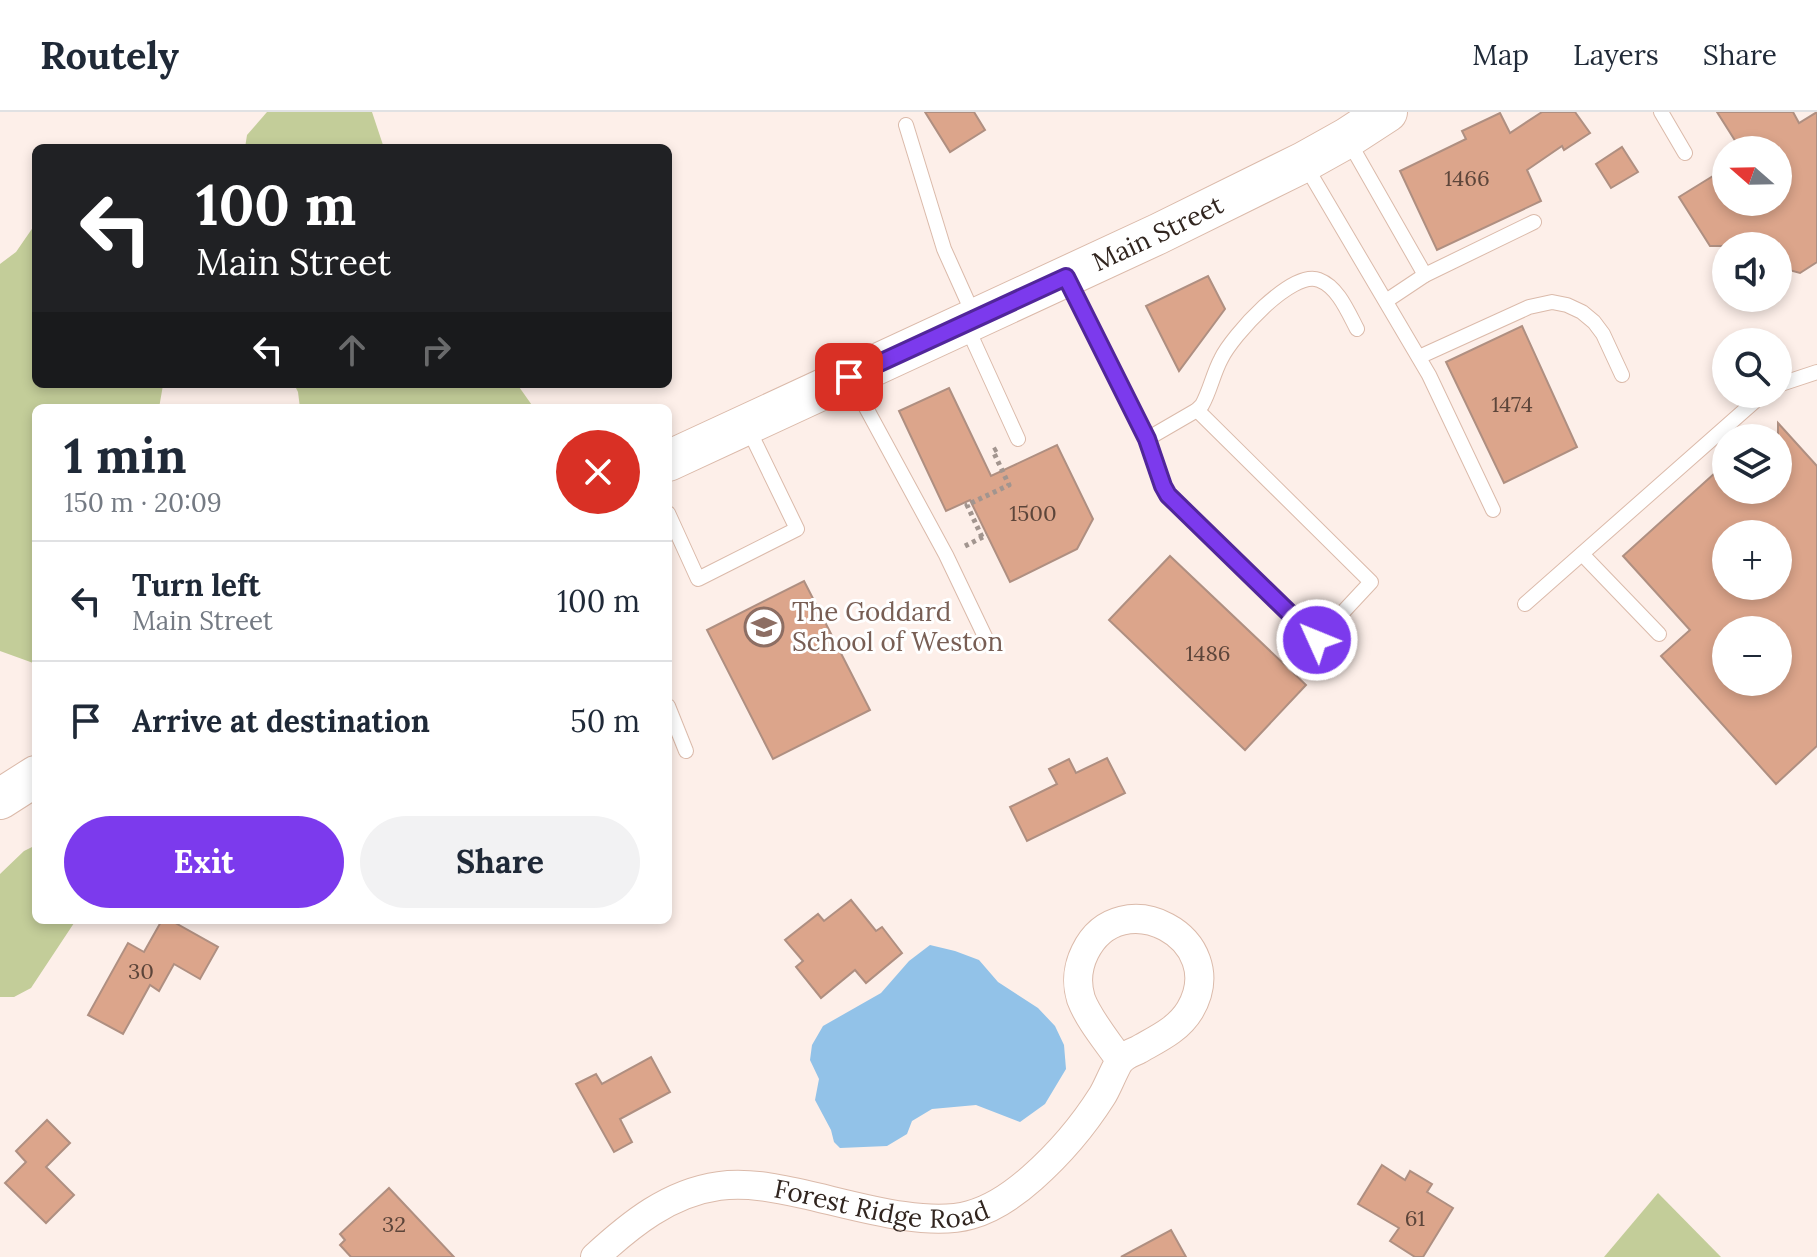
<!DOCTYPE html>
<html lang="en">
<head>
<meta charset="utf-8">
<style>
  body { margin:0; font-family:Lora,serif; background:#f2f2f3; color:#1f2937; height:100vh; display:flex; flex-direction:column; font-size:30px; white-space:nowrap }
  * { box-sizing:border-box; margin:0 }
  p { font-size:26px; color:#747a83 }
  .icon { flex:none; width:44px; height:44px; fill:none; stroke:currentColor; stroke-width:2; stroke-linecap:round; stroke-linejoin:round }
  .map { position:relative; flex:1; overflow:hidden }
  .sheet { position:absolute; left:32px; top:292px; width:640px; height:520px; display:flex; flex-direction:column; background:#fff; border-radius:12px; box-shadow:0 4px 12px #0003 }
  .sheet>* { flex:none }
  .banner { position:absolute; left:32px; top:32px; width:640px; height:244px; border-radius:12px; box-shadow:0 4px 12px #0003; background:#202124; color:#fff; overflow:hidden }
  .needle { width:52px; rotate:290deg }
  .controls { position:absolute; left:1712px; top:24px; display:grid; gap:16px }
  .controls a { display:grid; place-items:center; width:80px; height:80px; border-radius:50%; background:#fff; box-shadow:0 4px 12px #0003; font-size:40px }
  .pin { position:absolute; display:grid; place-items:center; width:68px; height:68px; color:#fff; margin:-34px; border-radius:16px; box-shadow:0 4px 12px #0006 }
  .me { position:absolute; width:88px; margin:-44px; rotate:314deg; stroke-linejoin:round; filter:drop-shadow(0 0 6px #0008) }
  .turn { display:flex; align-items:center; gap:28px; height:168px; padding:0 32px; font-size:36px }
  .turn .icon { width:104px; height:104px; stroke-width:2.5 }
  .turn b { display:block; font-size:56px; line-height:68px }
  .lanes { display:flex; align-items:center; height:76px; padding:0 32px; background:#0003; justify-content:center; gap:40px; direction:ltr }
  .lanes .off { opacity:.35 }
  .round { display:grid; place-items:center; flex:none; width:84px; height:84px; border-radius:42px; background:#f2f2f3 }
  .overview { display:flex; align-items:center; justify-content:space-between; height:136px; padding:0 32px }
  h1 { font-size:48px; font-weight:800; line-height:60px }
  .primary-button { display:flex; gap:16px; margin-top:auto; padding:16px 32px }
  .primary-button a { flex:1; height:92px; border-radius:48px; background:#7c3aed; color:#fff; font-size:32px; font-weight:800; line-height:92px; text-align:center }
  .primary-button a+a { background:#f2f2f3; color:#1f2937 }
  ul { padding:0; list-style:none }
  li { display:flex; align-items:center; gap:24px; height:120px; padding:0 32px; border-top:2px solid #e0e1e3 }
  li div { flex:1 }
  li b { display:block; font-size:30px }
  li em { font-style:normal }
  header { display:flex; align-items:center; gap:48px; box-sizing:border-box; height:112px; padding:0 40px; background:#fff; border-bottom:2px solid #e0e1e3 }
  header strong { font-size:38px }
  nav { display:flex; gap:44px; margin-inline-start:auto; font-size:28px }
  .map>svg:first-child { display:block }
</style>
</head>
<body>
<header>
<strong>Routely</strong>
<nav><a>Map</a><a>Layers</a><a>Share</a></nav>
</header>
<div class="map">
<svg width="1817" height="1145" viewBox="0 0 1817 1145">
  <rect width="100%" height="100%" fill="#fdefe9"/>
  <g fill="#c3cd99">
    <polygon points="267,0 372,0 384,36 245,36 247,23"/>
    <polygon points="36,111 36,272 163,273 159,296 36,296 36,552 0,539 0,152 16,140"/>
    <polygon points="294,272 517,272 534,296 300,296 298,280"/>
    <polygon points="36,733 36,808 76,808 31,876 14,885 0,885 0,762 24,739"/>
    <polygon points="1658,1081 1721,1145 1604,1145"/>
  </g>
  <polygon fill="#92c2e8" points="930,833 955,839 979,848 998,870 1038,896 1055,914 1064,933 1066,957 1045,992 1020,1010 976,993 932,997 912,1009 907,1022 887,1034 840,1036 834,1030 831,1018 815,988 819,967 810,948 812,933 823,914 881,881 909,849"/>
  <g fill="#dca58b" stroke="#af8f81" stroke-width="2" fill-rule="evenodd">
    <polygon points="925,0 974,0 985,18 950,40"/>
    <polygon points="1542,0 1575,0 1590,21 1564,38 1562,34 1527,58 1541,89 1437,138 1400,59 1466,27 1462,19 1500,1 1510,21"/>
    <polygon points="1717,0 1793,0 1799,11 1817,0 1817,150 1800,161 1778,155 1778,134 1710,134 1679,85 1726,56 1726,90 1778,90 1778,38 1741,38"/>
    <polygon points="1622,35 1638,60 1611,76 1596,52"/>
    <polygon points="1208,164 1225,197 1179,259 1146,194"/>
    <polygon points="1522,214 1577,335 1504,371 1446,250"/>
    <polygon points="949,276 991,364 1057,333 1093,407 1077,437 1010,470 970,388 946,399 899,299"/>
    <path d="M1778,311L1817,354V634L1776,672L1661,544L1690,518L1623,444L1726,351V378H1778ZM1726,422H1778V474H1726ZM1726,518H1778V570H1726Z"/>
    <polygon points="1170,444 1306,573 1245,638 1109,508"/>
    <polygon points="804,469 870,598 773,647 707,518"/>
    <polygon points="1107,646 1125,681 1027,729 1010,695 1057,672 1049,657 1069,647 1076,661"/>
    <polygon points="851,788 876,819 882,815 902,841 866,871 855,858 821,886 796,855 803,849 785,828 818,802 824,809"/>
    <polygon points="162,808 170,808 218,835 200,867 174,852 159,879 150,873 123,922 88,903 128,831 144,840"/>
    <polygon points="651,945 670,980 620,1007 632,1030 614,1040 576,972 596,962 602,972"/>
    <polygon points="47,1008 70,1031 46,1055 74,1083 46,1111 5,1071 26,1050 16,1039"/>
    <polygon points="1382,1053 1405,1068 1410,1059 1432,1072 1427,1080 1453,1096 1423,1145 1415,1145 1390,1129 1399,1116 1358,1092"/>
    <polygon points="389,1076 454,1145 351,1145 340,1133 345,1128 340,1122"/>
    <polygon points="1171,1118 1186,1145 1121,1145"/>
  </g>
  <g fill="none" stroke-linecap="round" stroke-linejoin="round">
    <defs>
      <g id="lane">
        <polyline points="1661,0 1685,41"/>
        <polyline points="906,13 944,137 975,206"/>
        <polyline points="1348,28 1425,163"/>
        <polyline points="1304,51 1429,263 1493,398"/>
        <polyline points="1068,169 1147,327 1163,374 1168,383 1317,528 1371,470 1197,298"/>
        <polyline points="1386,189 1425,163 1534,110"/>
        <polyline points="967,215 1018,327"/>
        <polyline points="1419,245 1529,195 1552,190 1567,193 1582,200 1594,210 1603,222 1622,263"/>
        <polyline points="851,268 946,443 989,533"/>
        <polyline points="1778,273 1817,260"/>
        <path d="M1147,327L1197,298L1202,293C1210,279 1213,262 1221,247C1232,224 1292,157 1319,168C1338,175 1348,200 1357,217"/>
        <polyline points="668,401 698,467 797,417 748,316"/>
        <polyline points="1582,442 1659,522"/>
        <polyline points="1525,492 1763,282"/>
        <polyline points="668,594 686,639"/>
      </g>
      <g id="street">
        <path id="s1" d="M595,1145C631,1112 669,1081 719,1074C747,1070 775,1076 803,1082C849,1092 924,1116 970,1103C992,1097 1014,1082 1032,1066C1058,1043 1083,1014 1102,984C1108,975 1116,952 1122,947C1126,943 1133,940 1138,938C1157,927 1178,918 1190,898C1232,826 1120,768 1085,840C1078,854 1076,871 1081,887C1089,908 1107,929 1120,948"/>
      </g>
      <g id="secondary">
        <path id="s2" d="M668,349L1158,122L1304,50L1347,26L1387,0"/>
        <polyline points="0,687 36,664"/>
      </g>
    </defs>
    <use href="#lane" stroke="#dbbaaa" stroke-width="16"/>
    <use href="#street" stroke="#dbbaaa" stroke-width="30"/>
    <use href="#secondary" stroke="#dbbaaa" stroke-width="42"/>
    <g stroke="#a2958f" stroke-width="5" stroke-dasharray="4 4" stroke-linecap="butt">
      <polyline points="982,425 967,393 1009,373 993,339 1000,335"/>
      <polyline points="965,434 987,423"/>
    </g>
    <use href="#lane" stroke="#fff" stroke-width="14"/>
    <use href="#street" stroke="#fff" stroke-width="28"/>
    <use href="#secondary" stroke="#fff" stroke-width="40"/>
  </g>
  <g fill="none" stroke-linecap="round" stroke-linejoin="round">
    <defs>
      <polyline id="route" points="849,265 1066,165 1147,327 1163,374 1168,383 1317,528"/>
    </defs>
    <use href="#route" stroke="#51269a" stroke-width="20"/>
    <use href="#route" stroke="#7c3aed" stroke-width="14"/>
  </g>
  <defs>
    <symbol id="school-ring" viewBox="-11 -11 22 22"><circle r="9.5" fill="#fff" stroke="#8d6e63" stroke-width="1.5"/><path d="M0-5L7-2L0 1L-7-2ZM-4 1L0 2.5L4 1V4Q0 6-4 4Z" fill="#8d6e63"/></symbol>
  </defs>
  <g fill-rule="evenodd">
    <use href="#school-ring" x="742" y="493" width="44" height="44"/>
  </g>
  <g text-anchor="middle" stroke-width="6" stroke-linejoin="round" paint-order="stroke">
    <g font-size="22" fill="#5c453a">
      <text x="1467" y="74">1466</text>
      <text x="1512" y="300">1474</text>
      <text x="1033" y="409">1500</text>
      <text x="1208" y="549">1486</text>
      <text x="141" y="867">30</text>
      <text x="1415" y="1114">61</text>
      <text x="394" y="1120">32</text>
    </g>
    <g font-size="26" fill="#31251f" stroke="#fff">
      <text dy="9" stroke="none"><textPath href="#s2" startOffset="540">Main Street</textPath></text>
      <text dy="9" stroke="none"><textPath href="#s1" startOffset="310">Forest Ridge Road</textPath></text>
    </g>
    <g font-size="26" fill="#785e54" stroke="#fff" text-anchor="start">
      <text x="792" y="509">The Goddard<tspan x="792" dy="30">School of Weston</tspan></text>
    </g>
  </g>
</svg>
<div class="controls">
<a><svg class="needle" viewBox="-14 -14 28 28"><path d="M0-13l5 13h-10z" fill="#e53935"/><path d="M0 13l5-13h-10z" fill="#747a83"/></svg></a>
<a><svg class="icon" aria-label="sound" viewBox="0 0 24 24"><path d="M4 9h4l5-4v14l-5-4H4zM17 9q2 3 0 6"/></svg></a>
<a><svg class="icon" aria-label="search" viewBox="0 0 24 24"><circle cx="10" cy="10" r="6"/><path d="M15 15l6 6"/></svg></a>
<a><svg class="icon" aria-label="layers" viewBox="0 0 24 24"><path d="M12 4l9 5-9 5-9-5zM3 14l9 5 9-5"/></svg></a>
<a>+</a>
<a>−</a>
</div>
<div class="pin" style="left:849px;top:265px;background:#d93025"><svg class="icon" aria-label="arrive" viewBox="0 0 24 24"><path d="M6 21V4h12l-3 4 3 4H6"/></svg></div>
<svg class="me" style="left:1317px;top:528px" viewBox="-20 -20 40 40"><circle r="17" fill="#7c3aed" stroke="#fff" stroke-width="3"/><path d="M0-11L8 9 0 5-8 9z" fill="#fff"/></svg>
<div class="banner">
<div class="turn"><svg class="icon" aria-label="left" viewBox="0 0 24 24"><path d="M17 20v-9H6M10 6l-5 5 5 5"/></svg><div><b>100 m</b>Main Street</div></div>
<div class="lanes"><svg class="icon" aria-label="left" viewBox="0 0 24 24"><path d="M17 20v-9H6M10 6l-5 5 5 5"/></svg><svg class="icon off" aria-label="ahead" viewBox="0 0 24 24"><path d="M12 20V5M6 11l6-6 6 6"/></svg><svg class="icon off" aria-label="right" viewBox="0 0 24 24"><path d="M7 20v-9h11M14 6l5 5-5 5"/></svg></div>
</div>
<section class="sheet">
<div class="overview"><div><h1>1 min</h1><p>150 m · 20:09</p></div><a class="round" style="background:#d93025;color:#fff"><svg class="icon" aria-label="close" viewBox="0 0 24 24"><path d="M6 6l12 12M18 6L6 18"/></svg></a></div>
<ul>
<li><svg class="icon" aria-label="left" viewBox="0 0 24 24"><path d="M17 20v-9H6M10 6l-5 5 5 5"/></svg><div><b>Turn left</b><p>Main Street</p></div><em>100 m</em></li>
<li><svg class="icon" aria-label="arrive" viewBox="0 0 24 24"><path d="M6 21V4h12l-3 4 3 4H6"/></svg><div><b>Arrive at destination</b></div><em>50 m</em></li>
</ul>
<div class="primary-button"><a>Exit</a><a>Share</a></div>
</section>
</div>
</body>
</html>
